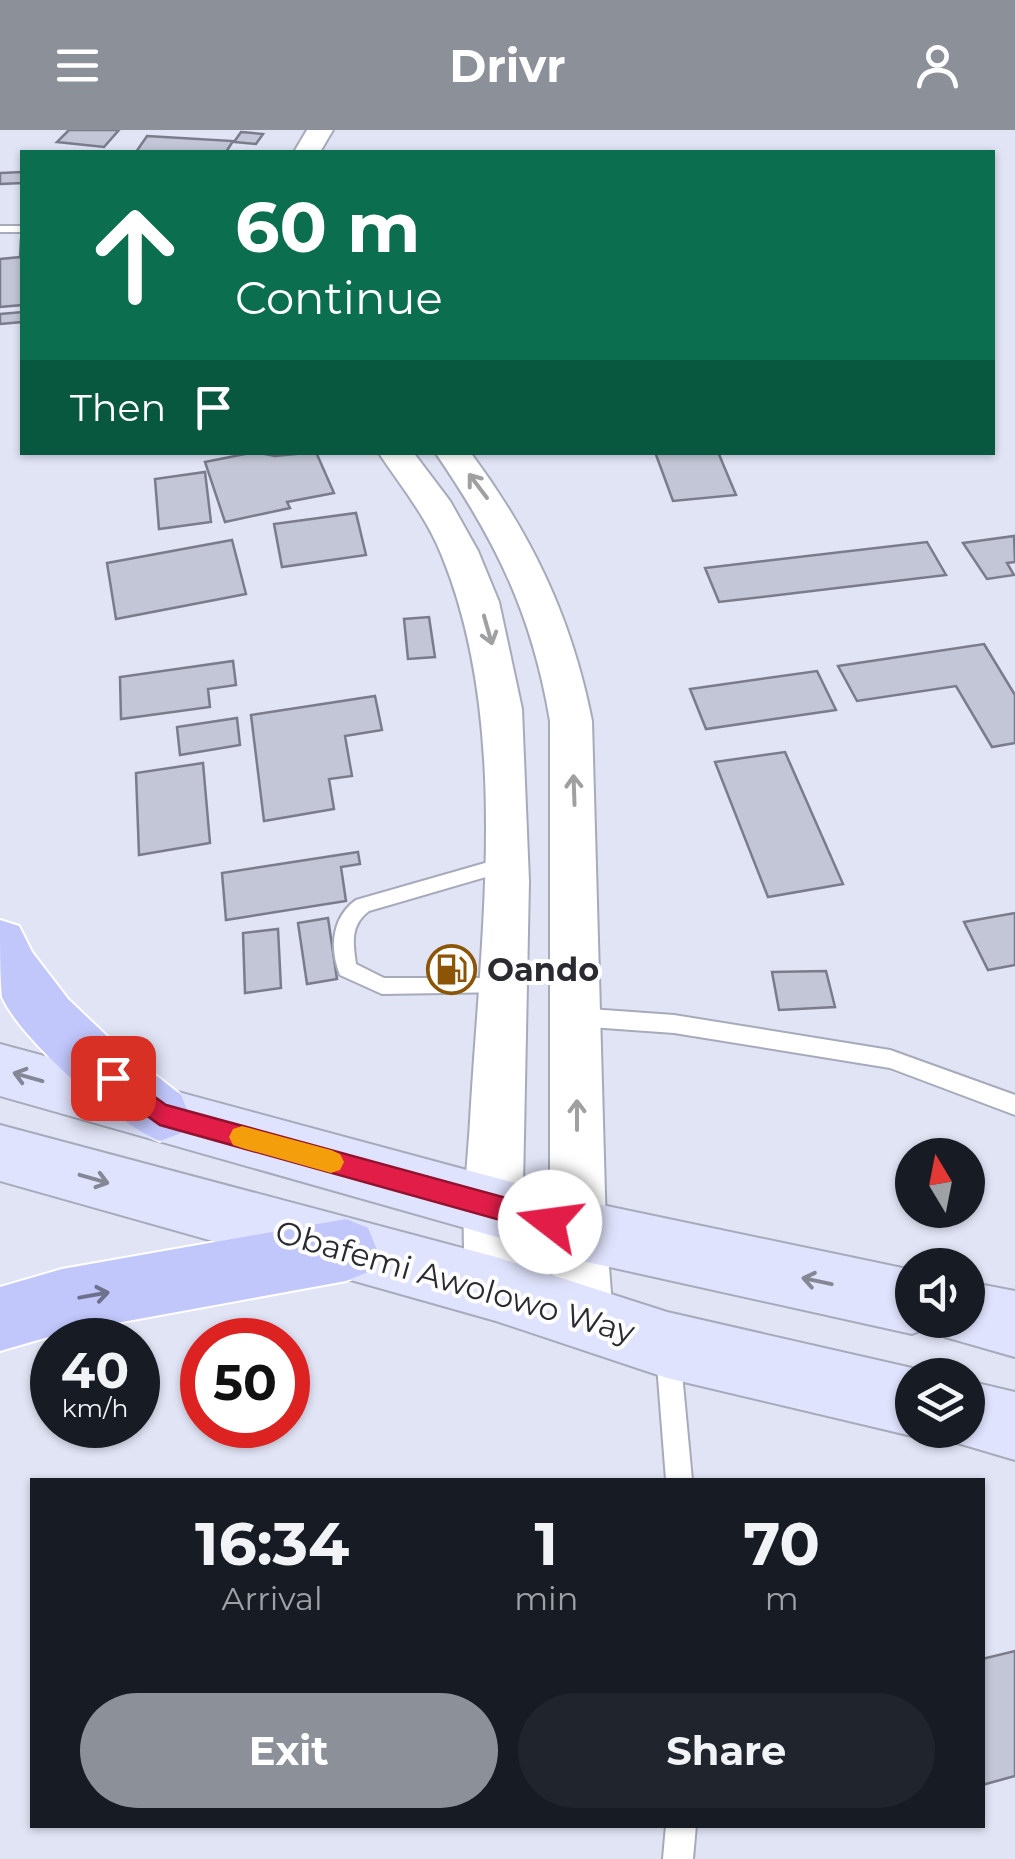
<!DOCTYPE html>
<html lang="en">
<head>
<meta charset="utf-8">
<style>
  body { margin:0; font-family:Montserrat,sans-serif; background:#20242c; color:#f1f3f6; height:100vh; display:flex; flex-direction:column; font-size:38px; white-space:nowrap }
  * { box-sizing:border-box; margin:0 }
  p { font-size:32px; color:#9ea1a6 }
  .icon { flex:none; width:55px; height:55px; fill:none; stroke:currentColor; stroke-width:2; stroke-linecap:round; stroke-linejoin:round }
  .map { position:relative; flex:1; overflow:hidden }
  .drawer { position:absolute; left:30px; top:1348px; width:955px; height:350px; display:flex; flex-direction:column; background:#171b24; border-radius:0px; box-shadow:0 2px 8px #0004 }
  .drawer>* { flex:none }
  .banner { position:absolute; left:20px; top:20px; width:975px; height:305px; border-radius:0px; box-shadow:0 2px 8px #0004; background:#0b6e4f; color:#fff; overflow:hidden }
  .needle { width:65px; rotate:350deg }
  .controls { position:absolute; left:895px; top:1008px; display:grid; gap:20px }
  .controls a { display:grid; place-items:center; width:90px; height:90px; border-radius:50%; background:#171b24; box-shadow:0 2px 8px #0004; font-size:50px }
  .speed { position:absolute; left:30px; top:1188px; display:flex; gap:20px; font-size:50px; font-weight:700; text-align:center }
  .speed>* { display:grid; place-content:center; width:130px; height:130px; border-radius:50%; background:#171b24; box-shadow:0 2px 8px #0004; line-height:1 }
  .speed small { font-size:25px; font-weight:400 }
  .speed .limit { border:15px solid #d22; background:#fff; color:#111 }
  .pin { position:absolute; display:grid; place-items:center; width:85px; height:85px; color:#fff; margin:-42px; border-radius:20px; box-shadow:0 5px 15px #0006 }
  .me { position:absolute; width:110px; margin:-55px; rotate:285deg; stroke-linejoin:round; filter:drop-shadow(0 0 8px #0008) }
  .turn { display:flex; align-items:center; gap:35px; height:210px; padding:0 50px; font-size:45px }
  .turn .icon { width:130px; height:130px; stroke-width:2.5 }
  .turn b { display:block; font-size:70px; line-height:85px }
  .then { display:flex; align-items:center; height:95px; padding:0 50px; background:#0003; gap:20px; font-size:38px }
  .eta { display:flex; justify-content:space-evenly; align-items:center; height:170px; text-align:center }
  .eta b { font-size:60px; font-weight:700; line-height:70px }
  .primary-button { display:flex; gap:20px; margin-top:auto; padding:20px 50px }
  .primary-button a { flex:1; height:115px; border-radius:60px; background:#8c9099; color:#fff; font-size:40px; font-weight:700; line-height:115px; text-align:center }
  .primary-button a+a { background:#20242c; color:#f1f3f6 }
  header { display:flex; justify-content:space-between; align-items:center; height:130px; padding:0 50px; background:#8c9099; color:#fff; font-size:45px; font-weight:700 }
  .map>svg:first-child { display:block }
</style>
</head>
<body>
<header><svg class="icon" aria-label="menu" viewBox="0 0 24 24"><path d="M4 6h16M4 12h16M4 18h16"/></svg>Drivr<svg class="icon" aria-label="person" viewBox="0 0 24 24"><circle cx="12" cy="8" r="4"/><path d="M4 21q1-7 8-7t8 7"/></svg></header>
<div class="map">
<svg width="1015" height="1729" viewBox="0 0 1015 1729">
  <rect width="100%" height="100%" fill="#e1e4f5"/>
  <g fill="#c3c6d6" stroke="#7a7c8b" stroke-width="2.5">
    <polygon points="69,0 119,0 104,17 57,12"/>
    <polygon points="241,2 263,4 256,14 234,12"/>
    <polygon points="147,6 233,11 226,22 136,22"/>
    <polygon points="22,42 22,53 0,54 0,43"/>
    <polygon points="21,109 22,175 0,177 0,129 20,127"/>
    <polygon points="22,182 22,192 0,194 0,184"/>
    <polygon points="255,322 275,326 316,322 334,363 287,372 290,378 225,392 205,332"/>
    <polygon points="655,322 718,322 736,365 673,371"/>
    <polygon points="205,342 211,392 159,399 155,349"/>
    <polygon points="356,383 366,425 282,437 274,394"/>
    <polygon points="1014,406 1015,432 1007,433 1014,445 987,449 963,413"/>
    <polygon points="232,410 246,464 116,489 107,433"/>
    <polygon points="927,412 946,445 719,472 705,438"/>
    <polygon points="429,487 435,527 408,529 404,489"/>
    <polygon points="984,514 1015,565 1015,613 992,617 956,556 857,571 838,536"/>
    <polygon points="233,531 236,555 208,559 210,577 121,589 120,547"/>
    <polygon points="817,541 836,580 706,599 690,559"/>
    <polygon points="375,566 382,600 345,606 352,646 329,649 334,679 264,691 251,585"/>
    <polygon points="237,588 240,615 180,625 177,597"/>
    <polygon points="785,622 843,754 768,767 715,632"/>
    <polygon points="203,633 210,713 139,725 136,643"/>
    <polygon points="358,722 360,734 341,737 346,771 226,790 222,743"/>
    <polygon points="1015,783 1015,835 988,840 964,792"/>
    <polygon points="328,788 337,849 307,854 298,793"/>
    <polygon points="278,799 281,858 245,863 243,803"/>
    <polygon points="826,841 835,877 779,880 772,842"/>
    <polygon points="1015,1521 1015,1646 982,1655 982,1529"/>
  </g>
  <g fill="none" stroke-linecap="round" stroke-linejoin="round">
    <defs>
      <g id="service">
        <rect x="0" y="96" width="22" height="6"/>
        <path d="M506,727L515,734L513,739L369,781C350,795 353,813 356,834L384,848H504L511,850L514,856L511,862L382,864L340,845C329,818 332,787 356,770Z"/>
        <polygon points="576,878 674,885 890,920 1015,965 1015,985 890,938 674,903 576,896 569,893 566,887 569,881"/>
        <polygon points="668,1210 676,1214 680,1222 692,1350 666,1350 656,1222 660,1214"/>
        <polygon points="666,1695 696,1695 693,1729 663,1729"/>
      </g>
      <g id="tertiary">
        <polygon points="307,0 333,0 320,22 294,22"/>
        <path d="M378,322H413L450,371L478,421L499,472L522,579L529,751L523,1057L525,1159L517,1180L496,1188L475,1180C455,1130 467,1045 470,991C480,809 512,598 442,426C427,388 401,356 378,322Z"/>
        <path d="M435,322H470C532,405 572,489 592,591L606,1100L613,1187L605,1208L584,1216L563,1208L555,1187L550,1100V591C532,484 496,411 435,322Z"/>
      </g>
      <g id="secondary">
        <polygon points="0,914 578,1070 912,1140 912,1190 937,1190 935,1195 912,1204 578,1130 0,966"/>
        <polygon points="0,995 496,1127 667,1182 912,1238 928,1245 912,1245 912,1300 926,1300 912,1306 667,1248 496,1191 0,1051"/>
        <polygon points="968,1152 1015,1161 1015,1227 945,1207 938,1190 968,1190"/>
        <polygon points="968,1251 1015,1262 1015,1330 944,1309 940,1300 968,1300"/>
      </g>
      <g id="primary">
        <path d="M0,790L19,796L32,822L68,869L111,910L181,965L189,984L181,1003L160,1011C117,994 21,910 2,867C0,847 0,811 0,790Z"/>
        <polygon points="346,1089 368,1098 377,1120 368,1142 346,1151 62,1203 0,1221 0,1157 62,1139"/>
      </g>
    </defs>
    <use href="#service" stroke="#a7aaba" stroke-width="4"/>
    <use href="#tertiary" stroke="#a7aaba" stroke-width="4"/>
    <use href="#secondary" stroke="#a7aaba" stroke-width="4"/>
    <use href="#primary" stroke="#fff" stroke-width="4"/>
    <use href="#service" fill="#fff" fill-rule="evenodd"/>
    <use href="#tertiary" fill="#fff" fill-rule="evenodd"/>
    <use href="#secondary" fill="#e0e3fd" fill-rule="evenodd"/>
    <use href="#primary" fill="#c1c7fb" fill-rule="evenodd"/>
  </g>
  <defs><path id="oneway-shaft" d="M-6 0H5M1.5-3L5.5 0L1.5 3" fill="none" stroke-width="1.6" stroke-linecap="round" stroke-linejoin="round" transform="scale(2.5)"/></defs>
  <g stroke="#9fa0a2">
    <use href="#oneway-shaft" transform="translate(478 356) rotate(-127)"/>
    <use href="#oneway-shaft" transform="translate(488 500) rotate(74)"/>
    <use href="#oneway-shaft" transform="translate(574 660) rotate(-92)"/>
    <use href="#oneway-shaft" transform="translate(577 985) rotate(-90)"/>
  </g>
  <g stroke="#858797">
    <use href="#oneway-shaft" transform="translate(28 947) rotate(-164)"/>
    <use href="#oneway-shaft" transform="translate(94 1049) rotate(16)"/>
    <use href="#oneway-shaft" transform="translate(817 1151) rotate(-168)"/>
  </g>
  <use stroke="#6e718c" href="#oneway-shaft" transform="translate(94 1165) rotate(-10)"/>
  <polygon fill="#e11d48" stroke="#92132f" stroke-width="2.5" points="113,937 166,975 550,1080 559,1083 563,1092 559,1101 550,1104 160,995 104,955 101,948 104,940"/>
  <polygon fill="#f59e0b" points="242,996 331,1020 340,1024 344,1032 340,1040 331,1043 242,1018 233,1015 229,1007 233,999"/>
  <defs>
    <symbol id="fuel-ring" viewBox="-11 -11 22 22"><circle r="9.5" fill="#fff" stroke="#8b5505" stroke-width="1.5"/><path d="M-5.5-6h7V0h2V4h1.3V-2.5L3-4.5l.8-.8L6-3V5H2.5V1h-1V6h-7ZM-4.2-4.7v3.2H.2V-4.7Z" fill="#8b5505"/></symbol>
  </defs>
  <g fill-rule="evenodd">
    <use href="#fuel-ring" x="424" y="812" width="55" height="55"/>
  </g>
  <g text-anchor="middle" stroke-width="8" stroke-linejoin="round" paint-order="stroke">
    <g font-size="32" font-weight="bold" fill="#2a2b31" stroke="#fff" text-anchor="start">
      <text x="487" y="851">Oando</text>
    </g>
    <g font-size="32" fill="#2a2b31" stroke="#fff">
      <text transform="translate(455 1152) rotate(16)" y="11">Obafemi Awolowo Way</text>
    </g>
  </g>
</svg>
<div class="controls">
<a><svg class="needle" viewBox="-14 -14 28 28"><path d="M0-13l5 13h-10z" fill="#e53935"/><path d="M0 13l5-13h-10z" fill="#9ea1a6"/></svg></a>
<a><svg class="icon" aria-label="sound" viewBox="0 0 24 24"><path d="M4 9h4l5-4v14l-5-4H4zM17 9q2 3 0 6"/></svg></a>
<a><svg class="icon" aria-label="layers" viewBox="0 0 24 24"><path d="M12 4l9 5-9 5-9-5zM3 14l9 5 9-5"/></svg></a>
</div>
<div class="speed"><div>40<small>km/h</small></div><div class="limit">50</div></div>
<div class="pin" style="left:113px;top:948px;background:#d93025"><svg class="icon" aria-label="arrive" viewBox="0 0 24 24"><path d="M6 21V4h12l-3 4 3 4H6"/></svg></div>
<svg class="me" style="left:550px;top:1092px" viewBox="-20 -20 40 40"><circle r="19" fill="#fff"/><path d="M0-13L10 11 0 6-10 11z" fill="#e11d48"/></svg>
<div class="banner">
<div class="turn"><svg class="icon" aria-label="ahead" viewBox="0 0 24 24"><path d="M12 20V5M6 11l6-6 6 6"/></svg><div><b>60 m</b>Continue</div></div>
<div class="then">Then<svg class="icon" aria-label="arrive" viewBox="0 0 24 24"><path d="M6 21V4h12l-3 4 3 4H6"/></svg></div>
</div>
<section class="drawer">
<div class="eta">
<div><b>16:34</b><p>Arrival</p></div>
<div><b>1</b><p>min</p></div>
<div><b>70</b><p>m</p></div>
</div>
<div class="primary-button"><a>Exit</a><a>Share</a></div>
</section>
</div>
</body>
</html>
